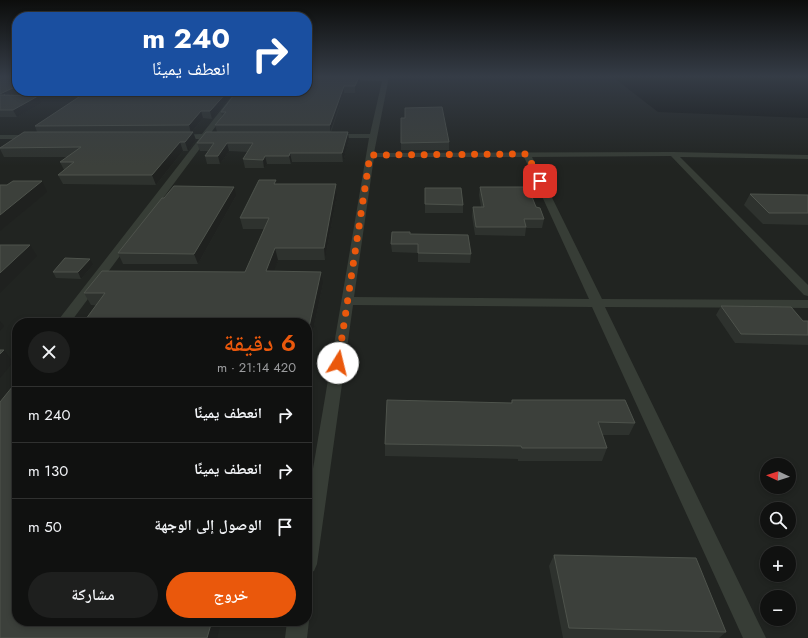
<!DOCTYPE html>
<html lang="ar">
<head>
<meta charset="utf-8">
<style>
  body { margin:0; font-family:Jost,"Noto Naskh Arabic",sans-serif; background:#1e1f1e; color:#f1f3f6; direction:rtl; height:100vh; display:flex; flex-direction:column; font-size:15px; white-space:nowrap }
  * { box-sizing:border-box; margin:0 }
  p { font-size:13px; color:#9c9d9f }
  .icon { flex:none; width:22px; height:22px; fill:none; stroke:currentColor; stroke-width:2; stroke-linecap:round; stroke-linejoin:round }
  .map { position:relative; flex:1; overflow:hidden; direction:ltr }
  .sheet { position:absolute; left:12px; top:318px; width:300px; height:308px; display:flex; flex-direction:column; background:#101110; border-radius:16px; box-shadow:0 2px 6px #0003,0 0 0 1px #303130; direction:rtl }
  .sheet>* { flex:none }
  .banner { position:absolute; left:12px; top:12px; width:300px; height:84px; border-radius:16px; box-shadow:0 2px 6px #0003,0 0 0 1px #303130; direction:rtl; background:#1a4fa0; color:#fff; overflow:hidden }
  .needle { width:26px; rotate:274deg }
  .buttons { position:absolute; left:760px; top:458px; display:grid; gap:8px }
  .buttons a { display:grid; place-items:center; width:36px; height:36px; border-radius:50%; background:#101110; box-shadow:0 2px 6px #0003,0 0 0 1px #303130; font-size:20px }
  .pin { position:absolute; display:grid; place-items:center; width:34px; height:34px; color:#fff; margin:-17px; border-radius:8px; box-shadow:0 2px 6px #0006 }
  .me { position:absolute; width:44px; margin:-22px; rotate:9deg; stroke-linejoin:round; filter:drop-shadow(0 0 3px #0008) }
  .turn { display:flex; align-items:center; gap:14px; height:84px; padding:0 16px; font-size:18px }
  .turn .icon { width:52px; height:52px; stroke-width:2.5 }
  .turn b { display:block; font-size:28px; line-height:34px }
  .round { display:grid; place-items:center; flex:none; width:42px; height:42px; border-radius:21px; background:#1e1f1e }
  .overview { display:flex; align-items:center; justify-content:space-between; height:68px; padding:0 16px }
  h1 { font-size:24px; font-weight:600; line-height:30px; color:#ea580c }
  .primary-button { display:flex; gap:8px; margin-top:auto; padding:8px 16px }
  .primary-button a { flex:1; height:46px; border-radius:24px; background:#ea580c; color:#fff; font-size:16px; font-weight:600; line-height:46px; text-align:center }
  .primary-button a+a { background:#1e1f1e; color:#f1f3f6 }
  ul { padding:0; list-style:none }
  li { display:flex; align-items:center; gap:12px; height:56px; padding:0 16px; border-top:1px solid #303130 }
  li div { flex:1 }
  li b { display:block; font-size:15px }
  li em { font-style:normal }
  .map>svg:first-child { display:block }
</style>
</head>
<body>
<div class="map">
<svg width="808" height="638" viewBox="0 0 808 638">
  <rect width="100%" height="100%" fill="#151715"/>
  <path fill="#212421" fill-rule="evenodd" d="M0,77L17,91H307V77H613L658,112L808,118V638H0ZM17,323H307V621H17ZM767,465H789V487H767ZM767,509H789V531H767ZM767,553H789V575H767ZM767,597H789V619H767Z"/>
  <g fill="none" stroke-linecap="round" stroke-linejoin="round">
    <g fill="#373d36" fill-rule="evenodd">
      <path d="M307,77H389L374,153L673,152L808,155V159L680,157L808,285V296L804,295L671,156L532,157L602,299L808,300V308L605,307L766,638H743L592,307L353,305L317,564L314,571L307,574V504L369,138H332L328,136L332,134H370L382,81L307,80ZM374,157H524L589,299L354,297Z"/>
      <polygon points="236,91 242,91 210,134 223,134 223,138 207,139 70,323 56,323 199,139 178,139 174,137 175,135 202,134"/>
      <polygon points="0,135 32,135 36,137 32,139 0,139"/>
      <polygon points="307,616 309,621 307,638 285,638 287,621 307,621"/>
    </g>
  </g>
  <g fill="#2e322e">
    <polygon points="0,77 23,91 15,96 38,96 42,103 17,117 0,117"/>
    <polygon points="307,77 360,77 360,82 355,93 344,93 331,132 349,140 343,162 292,162 291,164 267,164 264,168 245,168 243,159 248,152 229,151 220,164 207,164 205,156 208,151 200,151 197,143 217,132 215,125 222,116 221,112"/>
    <polygon points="88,91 235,91 212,119 203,118 192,132 193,132 196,140 188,151 183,151 156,185 63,184 58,175 64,170 60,162 68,157 4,157 0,149 0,147 37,132 35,126"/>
    <polygon points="405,108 449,142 449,150 401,150 401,118 405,118"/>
    <polygon points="336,184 337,195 325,260 278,260 273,271 323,284 307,360 307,323 91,305 84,293 245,272 264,229 243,229 240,218"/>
    <polygon points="480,187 536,207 544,219 542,228 526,228 525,236 475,235 472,216 473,207 481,207 479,195"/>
    <polygon points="425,188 463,205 463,213 425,213"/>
    <polygon points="750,194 808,195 808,225 763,224 744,205"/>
    <polygon points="236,196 198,264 123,264 118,253"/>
    <polygon points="410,234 471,254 470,263 418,262 418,253 392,252 391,244"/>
    <polygon points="93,265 81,279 56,278 53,272"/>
    <polygon points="721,306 803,321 808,321 808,345 735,343 716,315"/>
    <polygon points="512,400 635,423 629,435 603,435 607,448 602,461 518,461 518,459 385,456 385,444 511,403"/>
    <polygon points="554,555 726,632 719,638 563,638 549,566"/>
  </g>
  <g fill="#1f211f">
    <polygon points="359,77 360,82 355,93 355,86"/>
    <polygon points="17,86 17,91 23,91 7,99 0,94"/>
    <polygon points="344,86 344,93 330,132 330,125"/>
    <polygon points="228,91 235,91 212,119 210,111"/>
    <polygon points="38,96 42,103 17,117 13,110"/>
    <polygon points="201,111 203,118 191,133 189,125"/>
    <polygon points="193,132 196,140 188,151 185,142"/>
    <polygon points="348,132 349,140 343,162 342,153"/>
    <polygon points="180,142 183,151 156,185 152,175"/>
    <polygon points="227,143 229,151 220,164 218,156"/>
    <polygon points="290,153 292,162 291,164 289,156"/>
    <polygon points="265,156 267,164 264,168 263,160"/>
    <polygon points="42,181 47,192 0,231 0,215"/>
    <polygon points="336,184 337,195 325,260 324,248"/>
    <polygon points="234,187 236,196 198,264 194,254"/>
    <polygon points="30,245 37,256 0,293 0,273"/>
    <polygon points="275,248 278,260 269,283 266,271"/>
    <polygon points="90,259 93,265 81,279 78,272"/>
    <polygon points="321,272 323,284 307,360 307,336"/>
    <polygon points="0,321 4,326 0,331"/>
    <polygon points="4,350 13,362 0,378 0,354"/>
    <polygon points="212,621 221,621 217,638 207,638"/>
  </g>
  <g fill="#3c403b" stroke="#4e534c">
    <polygon points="0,77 17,77 17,86 0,94"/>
    <polygon points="307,77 359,77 355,86 344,86 330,125 215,125 226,112 221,112 237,91 307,91"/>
    <polygon points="88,91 228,91 210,111 201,111 189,125 35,126"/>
    <polygon points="0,95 5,95 4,95 38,96 13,110 0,110"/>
    <polygon points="442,107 449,142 401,143 401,118 405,118 405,108"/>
    <polygon points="24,132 193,132 185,142 180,142 152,175 58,175 74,162 60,162 81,147 0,148"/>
    <polygon points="206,132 348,132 342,153 290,153 289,156 265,156 263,160 243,159 253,143 227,143 218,156 205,156 214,143 197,143"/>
    <polygon points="259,180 276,180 274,184 336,184 324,248 275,248 266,271 321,272 307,336 307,323 83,323 105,293 84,293 102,271 245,272 269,218 240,218"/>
    <polygon points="13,181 42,181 0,215 0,185 7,185"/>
    <polygon points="174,186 234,187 194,254 118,253 162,198 164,198"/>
    <polygon points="480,187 528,187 536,207 540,208 544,219 524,219 526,227 476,227 473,207 484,207"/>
    <polygon points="425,188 461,188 463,205 425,204"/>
    <polygon points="750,194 808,195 808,213 769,213"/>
    <polygon points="392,232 410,232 410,234 468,235 471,254 418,253 418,244 391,244"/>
    <polygon points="0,245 30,245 0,273"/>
    <polygon points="65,258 90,259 78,272 53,272"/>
    <polygon points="721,306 791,307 803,321 808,321 808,335 741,334"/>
    <polygon points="0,350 4,350 0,354"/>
    <polygon points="17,381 17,621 212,621 207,638 0,638 0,402"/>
    <polygon points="387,400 512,403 512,400 625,400 635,423 598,422 607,448 522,448 521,446 385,444"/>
    <polygon points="554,555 696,558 726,632 569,628"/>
  </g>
  <linearGradient id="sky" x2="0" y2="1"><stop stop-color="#0c0d0c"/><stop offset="0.46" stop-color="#353c46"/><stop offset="1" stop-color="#353c46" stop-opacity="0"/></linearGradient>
  <rect width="808" height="166" fill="url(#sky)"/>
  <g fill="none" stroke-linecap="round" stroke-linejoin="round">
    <polyline stroke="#ea580c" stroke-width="7" stroke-dasharray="0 12.6" points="338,363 370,155 527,154 540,181"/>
  </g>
</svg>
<div class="buttons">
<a><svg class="needle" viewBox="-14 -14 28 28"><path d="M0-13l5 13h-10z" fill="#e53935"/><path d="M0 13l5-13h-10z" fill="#9c9d9f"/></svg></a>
<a><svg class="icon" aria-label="search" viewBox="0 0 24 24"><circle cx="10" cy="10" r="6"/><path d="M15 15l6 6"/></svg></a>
<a>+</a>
<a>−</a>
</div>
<div class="pin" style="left:540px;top:181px;background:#d93025"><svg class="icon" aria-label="arrive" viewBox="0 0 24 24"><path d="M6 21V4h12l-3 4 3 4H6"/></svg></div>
<svg class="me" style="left:338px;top:363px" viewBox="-20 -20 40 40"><circle r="19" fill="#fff"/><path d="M0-13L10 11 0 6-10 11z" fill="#ea580c"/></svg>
<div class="banner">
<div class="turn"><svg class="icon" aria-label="right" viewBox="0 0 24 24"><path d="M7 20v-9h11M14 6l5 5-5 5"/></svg><div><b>240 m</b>انعطف يمينًا</div></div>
</div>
<section class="sheet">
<div class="overview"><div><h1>6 دقيقة</h1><p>420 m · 21:14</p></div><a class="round"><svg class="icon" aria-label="close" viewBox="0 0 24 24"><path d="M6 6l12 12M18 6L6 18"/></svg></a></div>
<ul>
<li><svg class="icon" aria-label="right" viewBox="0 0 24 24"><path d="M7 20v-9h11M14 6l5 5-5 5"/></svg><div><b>انعطف يمينًا</b></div><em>240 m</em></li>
<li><svg class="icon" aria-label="right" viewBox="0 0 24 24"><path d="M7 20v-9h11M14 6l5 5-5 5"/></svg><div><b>انعطف يمينًا</b></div><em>130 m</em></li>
<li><svg class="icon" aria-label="arrive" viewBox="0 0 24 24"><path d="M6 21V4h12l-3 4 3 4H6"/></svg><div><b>الوصول إلى الوجهة</b></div><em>50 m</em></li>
</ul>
<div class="primary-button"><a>خروج</a><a>مشاركة</a></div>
</section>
</div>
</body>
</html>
